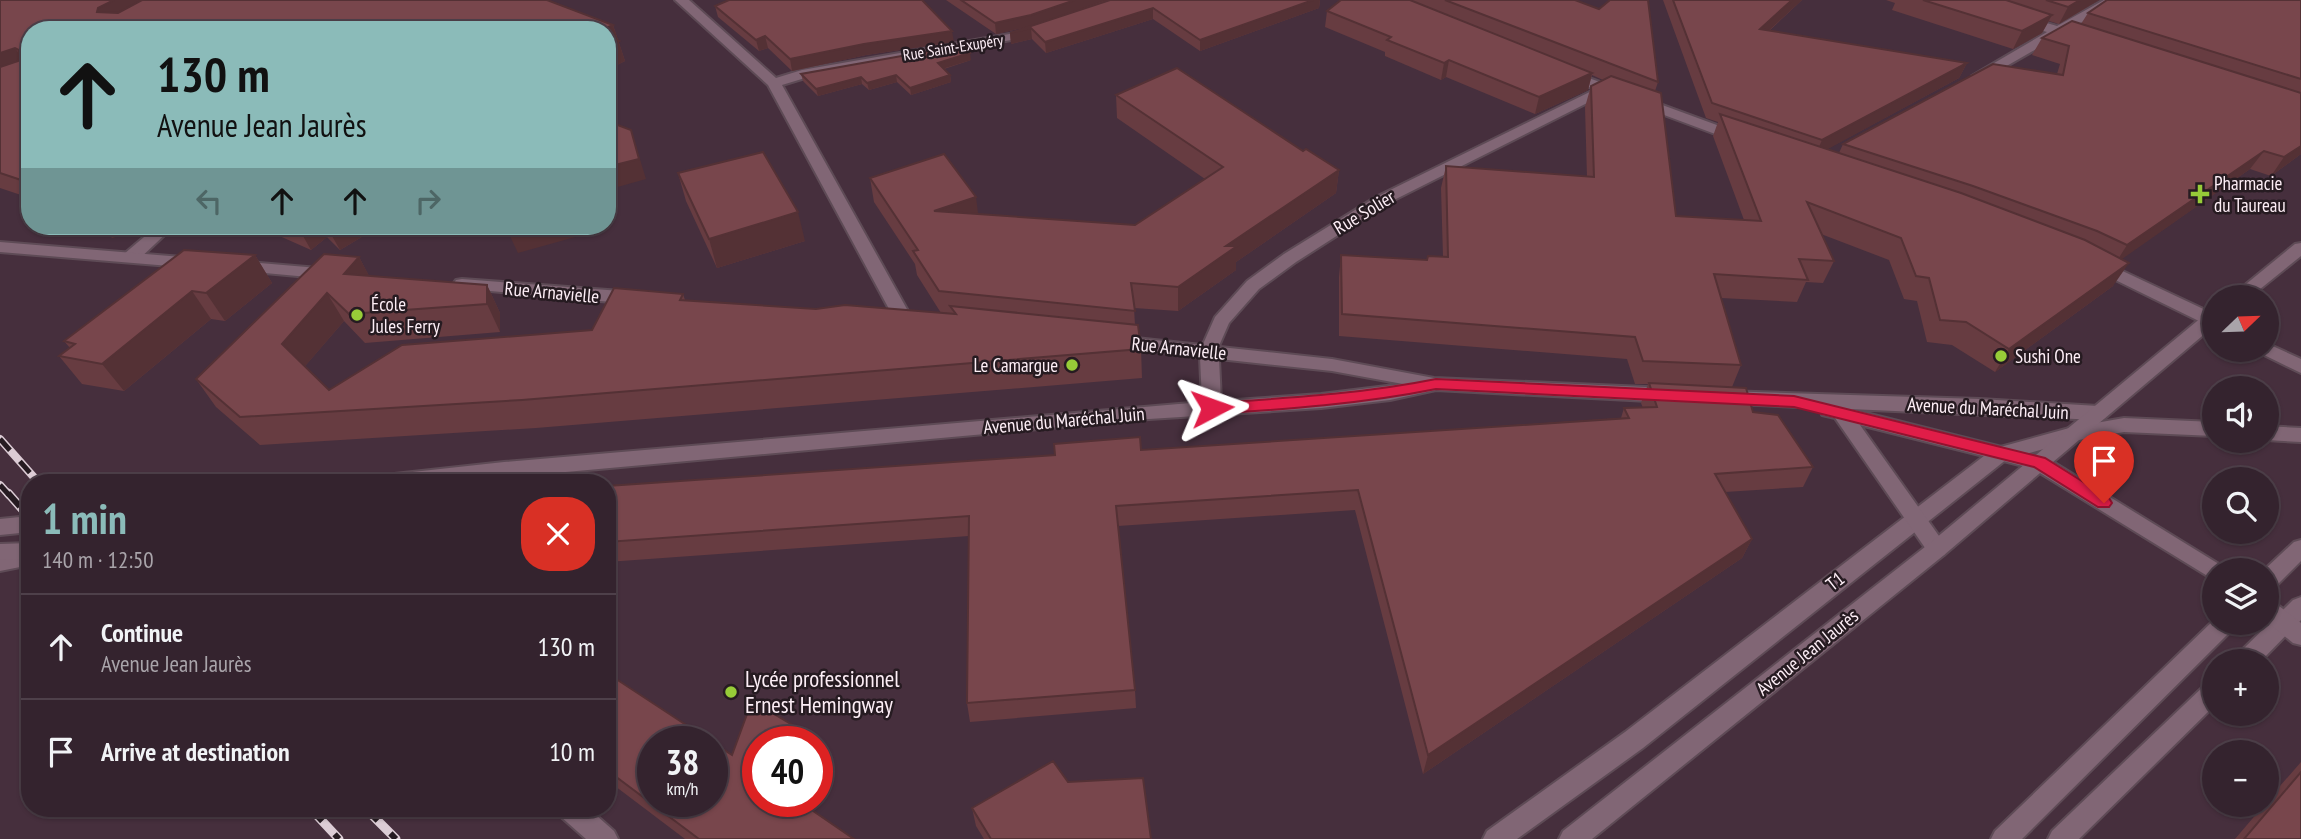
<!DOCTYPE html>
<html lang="en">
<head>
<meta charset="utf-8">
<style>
  body { margin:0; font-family:"PT Sans Narrow",sans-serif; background:#3f2f3a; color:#f1f3f6; height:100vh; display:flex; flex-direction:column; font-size:26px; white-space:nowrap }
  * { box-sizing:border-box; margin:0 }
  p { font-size:23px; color:#a9a4aa }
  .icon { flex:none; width:38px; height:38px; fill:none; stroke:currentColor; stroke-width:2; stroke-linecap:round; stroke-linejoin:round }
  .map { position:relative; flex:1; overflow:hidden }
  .panel { position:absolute; left:21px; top:474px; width:595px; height:343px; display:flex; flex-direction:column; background:#34232e; border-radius:28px; box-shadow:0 2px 5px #0004,0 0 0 2px #4e404a }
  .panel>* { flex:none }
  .top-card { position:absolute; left:21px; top:21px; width:595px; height:214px; border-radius:28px; box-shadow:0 2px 5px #0004,0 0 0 2px #4e404a; background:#8bbbb9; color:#111; overflow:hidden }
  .needle { width:46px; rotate:67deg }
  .controls { position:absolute; left:2202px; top:285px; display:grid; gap:14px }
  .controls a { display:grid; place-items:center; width:77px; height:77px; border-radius:50%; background:#34232e; box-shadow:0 2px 5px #0004,0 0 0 2px #4e404a; font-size:35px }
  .speed { position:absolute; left:637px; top:726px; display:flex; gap:14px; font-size:35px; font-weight:700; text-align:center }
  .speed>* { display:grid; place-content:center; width:91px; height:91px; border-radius:50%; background:#34232e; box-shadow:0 2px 5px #0004,0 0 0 2px #4e404a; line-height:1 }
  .speed small { font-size:18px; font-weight:400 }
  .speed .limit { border:10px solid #d22; background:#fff; color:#111 }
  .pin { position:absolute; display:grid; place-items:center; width:60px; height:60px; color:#fff; margin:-72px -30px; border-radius:50% 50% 50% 0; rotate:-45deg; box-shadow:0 0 7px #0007 }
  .pin .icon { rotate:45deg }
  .me { position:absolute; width:77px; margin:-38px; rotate:86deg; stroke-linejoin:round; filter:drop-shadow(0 0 5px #0008) }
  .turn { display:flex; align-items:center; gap:24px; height:147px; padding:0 21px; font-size:32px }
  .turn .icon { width:91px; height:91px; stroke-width:2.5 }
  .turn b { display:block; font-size:49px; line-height:60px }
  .lanes { display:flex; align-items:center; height:66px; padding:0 21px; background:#0003; justify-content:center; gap:35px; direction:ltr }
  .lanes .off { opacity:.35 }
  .round { display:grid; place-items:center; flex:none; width:74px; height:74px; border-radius:28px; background:#3f2f3a }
  .headline { display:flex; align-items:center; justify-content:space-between; height:119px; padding:0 21px }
  h1 { font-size:42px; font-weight:600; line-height:52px; color:#8bbbb9 }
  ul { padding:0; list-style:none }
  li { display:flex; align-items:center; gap:21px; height:105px; padding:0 21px; border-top:2px solid #4e404a }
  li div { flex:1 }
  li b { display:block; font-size:26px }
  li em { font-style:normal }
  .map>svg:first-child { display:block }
</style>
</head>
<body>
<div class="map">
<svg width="2301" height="839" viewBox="0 0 2301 839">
  <rect width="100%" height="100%" fill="#462f3d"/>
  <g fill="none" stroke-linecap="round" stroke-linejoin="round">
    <defs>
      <g id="service">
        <polygon points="157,226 174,226 136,262 124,262 122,258 124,254"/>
        <polygon points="2124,418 2214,422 2214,436 2124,432 2073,441 2007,459 1643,748 1517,839 1483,839 1487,831 1625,732 1993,449 2073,427"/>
        <polygon points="2266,426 2301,428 2301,442 2266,440"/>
        <polygon points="2301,597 2301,620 2260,662 2234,662 2237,655 2293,600"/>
        <polygon points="2214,681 2214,706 2079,839 2048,839 2052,831 2206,684"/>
      </g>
      <g id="minor">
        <polygon points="675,0 689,0 776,78 802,70 1038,29 1040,32 1033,36 805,78 782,85 913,320 910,324 898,324 895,320 768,85"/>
        <polygon points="2104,0 2119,0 2069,30 2085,35 2085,41 2059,36 1984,79 1979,80 1972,76 2047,32 2017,23 2017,17 2022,16 2057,26"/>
        <polygon points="1604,85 1609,86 1609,92 1388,203 1296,262 1259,289 1229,323 1215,355 1203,355 1200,351 1215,317 1247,281 1284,254 1376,197"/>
        <polygon points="30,549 30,565 0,571 0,555"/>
        <polygon points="2266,599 2274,602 2301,623 2301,645 2293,643 2266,621"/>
      </g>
      <g id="tertiary">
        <polygon points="1567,70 1744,135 1747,138 1744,141 1734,141 1562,77 1560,74"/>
        <polygon points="0,242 194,258 202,263 194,268 0,252"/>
        <polygon points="2097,259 2214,314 2214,324 2203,323 2091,268 2089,264 2091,260"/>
        <polygon points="238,261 330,269 339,274 330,279 232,270 230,266 232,262"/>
        <polygon points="462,279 634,292 643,298 634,304 456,288 453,284 456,280"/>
        <path d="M1117,336L1332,359L1434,378L1668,388L1675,390L1677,395L1675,400L1668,402L1436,390L1390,400L1321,408L1149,419L444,483H366L369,478L376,476L504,462L1202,402L1200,357L1111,346L1108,342ZM1219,359L1332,371L1403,384L1321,394L1221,401Z"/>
        <polygon points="1723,391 1980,399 2098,406 2105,408 2108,413 2105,418 2098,420 1850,409 2046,458 2049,463 2046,468 2039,470 1860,425 1944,543 1948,549 1944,555 1937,557 1930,555 1835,418 1822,415 1821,408 1716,403 1714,398 1716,393"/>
        <polygon points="30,516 30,532 0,535 0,519"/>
        <polygon points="30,543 30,559 0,560 0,544"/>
        <polygon points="557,808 588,808 614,831 618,839 586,839 560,816"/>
      </g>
      <g id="secondary">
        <polygon points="2301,243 2301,256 2249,298 2229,298 2295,244"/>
        <polygon points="2214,310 2214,326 2053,462 2222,566 2224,570 2214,570 2214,580 2040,473 1944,555 1592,839 1559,839 1563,831 1930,543 2208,312"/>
        <polygon points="2266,343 2301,359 2301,373 2260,353 2258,350 2266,350"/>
        <polygon points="2301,540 2301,561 2274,588 2266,591 2266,570 2264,570 2294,542"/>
        <polygon points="2214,620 2214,623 2236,623 2233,629 2022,839 1991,839 1995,831"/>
      </g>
    </defs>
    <use href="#service" stroke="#5e4b56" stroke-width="4"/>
    <use href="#minor" stroke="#5e4b56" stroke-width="4"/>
    <use href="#tertiary" stroke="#5e4b56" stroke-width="4"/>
    <use href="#secondary" stroke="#5e4b56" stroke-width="4"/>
    <use href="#service" fill="#816675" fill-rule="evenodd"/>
    <use href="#minor" fill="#816675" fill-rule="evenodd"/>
    <use href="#tertiary" fill="#816675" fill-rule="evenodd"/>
    <use href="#secondary" fill="#816675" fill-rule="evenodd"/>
    <defs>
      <g id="rail-far1">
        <polyline points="0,439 39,483"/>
        <polyline points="0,485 9,495"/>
      </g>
      <g id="rail">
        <polyline points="8,493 30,518"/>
        <polyline points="310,808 339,839"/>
        <polyline points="365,808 396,839"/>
      </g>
    </defs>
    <use href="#rail-far1" stroke="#dcccd5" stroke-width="8"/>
    <use href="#rail" stroke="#dcccd5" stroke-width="9"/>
    <use href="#rail-far1" stroke="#261b21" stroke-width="5" stroke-dasharray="15" stroke-linecap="butt"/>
    <use href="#rail" stroke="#261b21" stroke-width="6" stroke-dasharray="18" stroke-linecap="butt"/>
  </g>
  <g fill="#673c41">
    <polygon points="0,0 613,25 625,61 607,70 607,30 30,30 30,198 0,188"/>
    <polygon points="946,0 1320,0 1319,8 1200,51 1153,19 1046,53 1032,39 1011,44 1010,33 1108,1 1032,26 996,34"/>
    <polygon points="1341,0 1575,0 1658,82 1655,91 1676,216 1744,220 1713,136 1718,122 1706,118 1663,0 1802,0 1769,31 1967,63 1959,78 1827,149 1839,153 1843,144 2057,74 2060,64 2032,55 2042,38 2081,24 2088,13 2301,0 2301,154 2271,176 2250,169 2121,259 2113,286 1995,372 1952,345 1927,342 1917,301 1904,299 1889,260 1821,234 1834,261 1823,283 1806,282 1797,302 1721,298 1741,365 1732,387 1753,412 1813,467 1803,487 1725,492 1752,539 1742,558 1423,774 1355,510 1118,526 1135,690 1136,708 970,722 967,703 969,536 607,562 607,486 1621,418 1624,408 1643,408 1641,403 1648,384 1635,384 1627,359 1339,336 1339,277 1341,255 1427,260 1443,257 1441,188 1446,166 1587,177 1585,107 1591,86 1603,80 1592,75 1588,90 1535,114 1446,77 1441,80 1385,56 1385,52 1325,27 1327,11"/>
    <polygon points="1886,0 2099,0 2059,24 2049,21 2042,33 2013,49 1892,10 1895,3"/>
    <polygon points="715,6 954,42 866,55 792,71 768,48 759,51 718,17"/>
    <polygon points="971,60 944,69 950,75 951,82 911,95 897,82 869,90 862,84 818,96 803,81 801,74"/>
    <polygon points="1116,95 1303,151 1339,170 1336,193 1236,262 1236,270 1178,311 1134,308 1135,325 1141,349 1142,378 536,428 260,445 216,407 196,379 359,257 369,276 487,285 500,313 500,332 365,343 344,321 305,366 329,390 592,330 683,294 685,300 816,309 941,313 917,275 915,264 874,202 870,178 978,214 1135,225 1205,179 1117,118"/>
    <polygon points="678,173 805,241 717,268 686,201"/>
    <polygon points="89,226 136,226 113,238"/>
    <polygon points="257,226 380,226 340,250 327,237 311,250"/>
    <polygon points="255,255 272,283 225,321 211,319 124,391 82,384 59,356 70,348 64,341"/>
    <polygon points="607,673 758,802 854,839 685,839 607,780"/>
    <polygon points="2301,762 2301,839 2235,839 2264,805 2266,805 2266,802"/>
    <polygon points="1068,782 1151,839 984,839 976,826 972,808"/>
  </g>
  <g fill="#543135">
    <polygon points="114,0 162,0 110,28 97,12 98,8"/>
    <polygon points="1075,0 1114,0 1104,1 1032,26 996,34 995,23"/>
    <polygon points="1313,0 1320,0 1319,8 1200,51 1200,40"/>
    <polygon points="1792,0 1802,0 1754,44 1760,29"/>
    <polygon points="2080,0 2099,0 2059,24 2068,7"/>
    <polygon points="1153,8 1153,19 1046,53 1045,42"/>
    <polygon points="2052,15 2042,33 2013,49 2022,31"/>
    <polygon points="613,25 625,61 607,70 607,30 602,30"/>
    <polygon points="1031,28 1032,39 1011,44 1010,33"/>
    <polygon points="952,31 954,42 866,55 792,71 790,59 864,44"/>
    <polygon points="765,36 768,48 759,51 756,40"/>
    <polygon points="15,48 29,68 0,78 0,53"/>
    <polygon points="970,53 971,60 939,70 938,63"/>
    <polygon points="1449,60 1446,77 1441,80 1444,63"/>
    <polygon points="1967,63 1959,78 1815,156 1822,140"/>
    <polygon points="1592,73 1588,90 1535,114 1539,97"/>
    <polygon points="896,75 897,82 869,90 867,83"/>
    <polygon points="950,75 951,82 911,95 910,88"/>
    <polygon points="861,77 862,84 818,96 816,89"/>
    <polygon points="631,130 646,179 607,190 607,167"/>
    <polygon points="2301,146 2301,154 2271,176 2284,157"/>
    <polygon points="2264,151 2250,169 2115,264 2127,245"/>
    <polygon points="1339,170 1336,193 1236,262 1236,270 1178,311 1178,287 1226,246"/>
    <polygon points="976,197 979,221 934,211"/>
    <polygon points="798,212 805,241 717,268 709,239"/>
    <polygon points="607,218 611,227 518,253 508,232 531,226 607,226"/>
    <polygon points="104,226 136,226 113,238"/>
    <polygon points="303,226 321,226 327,237 311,250 299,229"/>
    <polygon points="333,226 380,226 340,250 328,229"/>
    <polygon points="255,255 272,283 225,321 206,293"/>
    <polygon points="359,257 374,285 344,274"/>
    <polygon points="2129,263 2113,286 1995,372 2009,349"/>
    <polygon points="487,285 500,313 500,332 487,304"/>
    <polygon points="192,291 211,319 124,391 102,364"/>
    <polygon points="327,293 344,321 300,372 282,344"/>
    <polygon points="1752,539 1742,558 1423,774 1428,755"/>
    <polygon points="828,761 834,779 817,786 817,765"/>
  </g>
  <g fill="#78464c" stroke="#543135" stroke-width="2">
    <polygon points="0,0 114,0 98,8 97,12 118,13 142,0 547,0 613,25 602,30 30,30 30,183 0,173 0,67 18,61 19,50 15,48 0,53"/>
    <polygon points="729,0 922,0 952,31 864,44 790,59 765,36 756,40 715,6"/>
    <polygon points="961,0 1075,0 1031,15 995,23"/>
    <polygon points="1110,0 1313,0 1200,40 1153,8 1045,42 1031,28 1010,33"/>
    <polygon points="1341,0 1410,0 1592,73 1539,97 1449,60 1444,63 1387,40 1391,37 1327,11"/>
    <polygon points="1445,0 1575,0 1599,9 1610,0 1648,0 1658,82"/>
    <polygon points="1673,0 1792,0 1760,29 1967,63 1822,140 1712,103"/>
    <polygon points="1923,0 2006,0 2052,15 2022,31"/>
    <polygon points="2046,0 2080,0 2068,7"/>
    <polygon points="2107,0 2301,0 2301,79 2088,13"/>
    <polygon points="2072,21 2301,93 2301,146 2284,157 2264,151 2127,245 2097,231 1973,186 1843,144 1993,64 2063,75 2069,46 2042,38"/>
    <polygon points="607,35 619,41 607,47"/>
    <polygon points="963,45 970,53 938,63 950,75 910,88 896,75 867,83 861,77 816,89 801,74"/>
    <polygon points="1177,68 1303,151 1306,149 1339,170 1226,246 1237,246 1178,287 1131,283 1135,311 939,291 913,251 918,250 870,178 944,154 976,197 934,211 1135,225 1223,167 1116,95"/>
    <polygon points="1611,76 1661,93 1676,216 1761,221 1720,114 1961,193 2085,240 2129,263 2009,349 1966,322 1940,320 1929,278 1916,276 1901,238 1807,202 1834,261 1799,259 1808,280 1714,274 1741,365 1643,361 1635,337 1342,314 1341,255 1427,260 1428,256 1448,257 1446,166 1594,177 1591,86"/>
    <polygon points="607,121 631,130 639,159 607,167"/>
    <polygon points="763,152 798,212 709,239 678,173"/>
    <polygon points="291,226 303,226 299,229"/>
    <polygon points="506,226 531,226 508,232"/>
    <polygon points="184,250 255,255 206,293 192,291 102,364 59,356 75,344 64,341"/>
    <polygon points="324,254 359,257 344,274 487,285 487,304 349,314 327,293 282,344 329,390 402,345 592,330 614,288 683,294 680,300 816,309 845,305 956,314 950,306 1138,325 1141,349 522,400 240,417 196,379"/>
    <polygon points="1649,383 1746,388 1753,412 1778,415 1813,467 1715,474 1752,539 1428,755 1358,490 1116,506 1135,690 967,703 969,516 607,542 607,486 1055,455 1054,444 1140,437 1141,450 1629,418 1624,408 1657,407"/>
    <polygon points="607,673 712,742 653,742 653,802 712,802 712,742 732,755 750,706 774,714 809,735 814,742 758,742 758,802 800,802 854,839 699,839 607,770"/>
    <polygon points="817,746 828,761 817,765"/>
    <polygon points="1053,761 1068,782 1143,778 1151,839 991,839 972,808"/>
    <polygon points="2301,772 2301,839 2244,839"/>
  </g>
  <path fill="#e11d48" stroke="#92132f" stroke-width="2" d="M1436,379L1794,396L2045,458L2109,498L2112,503L2109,507H2098L2034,467L1794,407L1436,389C1362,404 1287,409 1212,414L1204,408L1212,403C1287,398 1362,394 1436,379Z"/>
  <g fill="#97cc38" stroke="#261b21" stroke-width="2.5">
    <path d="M2196.5 183.5h7v7h7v7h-7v7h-7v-7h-7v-7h7z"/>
    <circle cx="357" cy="315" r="7"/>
    <circle cx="2001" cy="356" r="7"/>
    <circle cx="1072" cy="365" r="7"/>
    <circle cx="731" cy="692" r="7"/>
  </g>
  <g text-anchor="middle" stroke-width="5" stroke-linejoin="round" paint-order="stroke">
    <g font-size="16" fill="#fdeef6" stroke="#261b21">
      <text transform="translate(953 47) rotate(-9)" y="6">Rue Saint-Exupéry</text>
    </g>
    <g font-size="19" fill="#fdeef6" stroke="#261b21" text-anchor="start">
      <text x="2214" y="190">Pharmacie<tspan x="2214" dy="22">du Taureau</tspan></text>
      <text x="371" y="311">École<tspan x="371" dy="22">Jules Ferry</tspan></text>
      <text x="2015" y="363">Sushi One</text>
      <text x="1058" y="372" text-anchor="end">Le Camargue</text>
    </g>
    <g font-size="19" fill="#fdeef6" stroke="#261b21">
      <text transform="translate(1364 212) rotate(-31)" y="7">Rue Solier</text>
      <text transform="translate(552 292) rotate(5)" y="7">Rue Arnavielle</text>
      <text transform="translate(1179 348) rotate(6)" y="7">Rue Arnavielle</text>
      <text transform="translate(1988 408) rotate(3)" y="7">Avenue du Maréchal Juin</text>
      <text transform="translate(1064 420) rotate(-5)" y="7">Avenue du Maréchal Juin</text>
      <text transform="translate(1835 581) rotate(-38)" y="7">T1</text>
      <text transform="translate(1807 652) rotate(-39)" y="7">Avenue Jean Jaurès</text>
    </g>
    <g font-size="23" fill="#fdeef6" stroke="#261b21" text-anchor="start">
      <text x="745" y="687">Lycée professionnel<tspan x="745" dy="26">Ernest Hemingway</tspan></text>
    </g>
  </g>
</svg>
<div class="controls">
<a><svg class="needle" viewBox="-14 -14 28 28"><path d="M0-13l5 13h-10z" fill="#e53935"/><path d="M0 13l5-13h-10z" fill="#a9a4aa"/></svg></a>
<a><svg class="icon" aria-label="sound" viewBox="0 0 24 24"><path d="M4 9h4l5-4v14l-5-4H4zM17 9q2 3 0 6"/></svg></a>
<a><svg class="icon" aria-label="search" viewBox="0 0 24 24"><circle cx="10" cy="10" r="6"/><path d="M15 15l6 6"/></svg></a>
<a><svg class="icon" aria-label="layers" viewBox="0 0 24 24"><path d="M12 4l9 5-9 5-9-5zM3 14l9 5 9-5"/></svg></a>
<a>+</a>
<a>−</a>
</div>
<div class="speed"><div>38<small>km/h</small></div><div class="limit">40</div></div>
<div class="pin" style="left:2104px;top:503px;background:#d93025"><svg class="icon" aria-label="arrive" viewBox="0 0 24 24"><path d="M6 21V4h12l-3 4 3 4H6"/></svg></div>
<svg class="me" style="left:1212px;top:408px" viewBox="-20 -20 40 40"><path d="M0-17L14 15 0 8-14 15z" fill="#e11d48" stroke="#fff" stroke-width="4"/></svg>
<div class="top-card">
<div class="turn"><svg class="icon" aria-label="ahead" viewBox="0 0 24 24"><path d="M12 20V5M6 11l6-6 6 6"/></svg><div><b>130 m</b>Avenue Jean Jaurès</div></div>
<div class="lanes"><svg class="icon off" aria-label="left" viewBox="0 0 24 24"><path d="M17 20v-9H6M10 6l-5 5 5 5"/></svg><svg class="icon" aria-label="ahead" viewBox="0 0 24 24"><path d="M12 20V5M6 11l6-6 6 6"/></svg><svg class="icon" aria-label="ahead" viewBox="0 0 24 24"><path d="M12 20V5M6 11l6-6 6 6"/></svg><svg class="icon off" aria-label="right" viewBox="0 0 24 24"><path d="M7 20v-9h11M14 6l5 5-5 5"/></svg></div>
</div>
<section class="panel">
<div class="headline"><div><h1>1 min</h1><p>140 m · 12:50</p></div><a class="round" style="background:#d93025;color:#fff"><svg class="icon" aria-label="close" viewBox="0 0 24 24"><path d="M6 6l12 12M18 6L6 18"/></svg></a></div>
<ul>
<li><svg class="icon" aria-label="ahead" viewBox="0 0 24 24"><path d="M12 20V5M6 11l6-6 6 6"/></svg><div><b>Continue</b><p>Avenue Jean Jaurès</p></div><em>130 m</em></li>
<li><svg class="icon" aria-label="arrive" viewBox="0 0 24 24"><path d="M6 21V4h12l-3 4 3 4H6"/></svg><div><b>Arrive at destination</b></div><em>10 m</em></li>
</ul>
</section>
</div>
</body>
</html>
